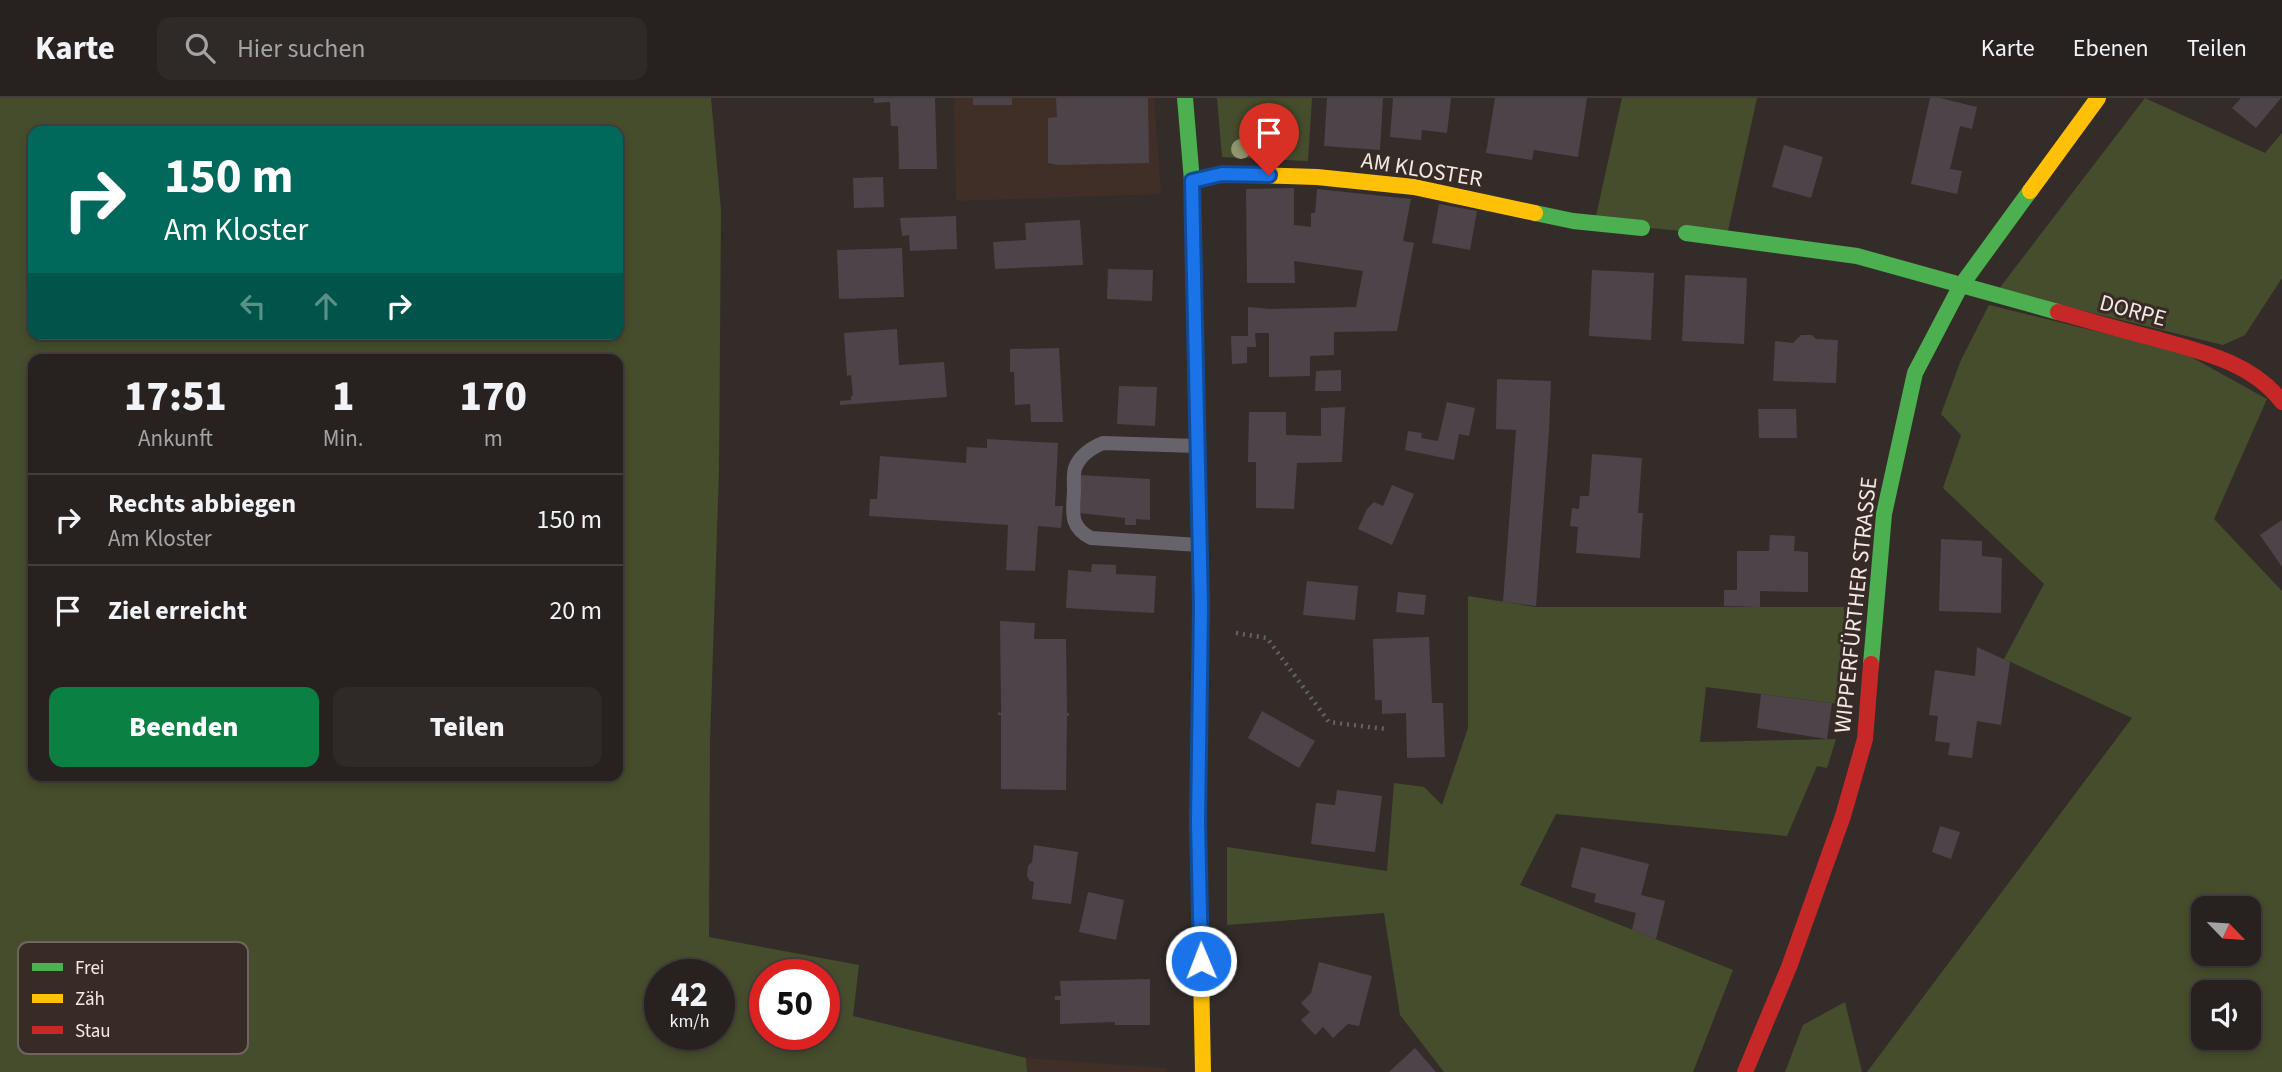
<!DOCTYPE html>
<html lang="de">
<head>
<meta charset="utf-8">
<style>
  body { margin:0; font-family:"Source Sans 3",sans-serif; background:#2f2928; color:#f1f3f6; height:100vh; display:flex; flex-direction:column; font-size:26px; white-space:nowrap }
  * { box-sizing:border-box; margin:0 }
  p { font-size:23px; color:#a4a3a4 }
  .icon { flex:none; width:38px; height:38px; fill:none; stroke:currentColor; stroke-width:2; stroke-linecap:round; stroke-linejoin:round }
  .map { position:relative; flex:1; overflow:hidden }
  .drawer { position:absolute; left:28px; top:256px; width:595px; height:427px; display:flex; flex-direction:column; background:#27211f; border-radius:14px; box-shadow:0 4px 10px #0003,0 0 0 2px #433e3d }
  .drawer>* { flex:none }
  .top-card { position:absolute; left:28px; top:28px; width:595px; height:214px; border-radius:14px; box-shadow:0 4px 10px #0003,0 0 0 2px #433e3d; background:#00695c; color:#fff; overflow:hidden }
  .needle { width:46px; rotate:115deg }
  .fabs { position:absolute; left:2191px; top:798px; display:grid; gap:14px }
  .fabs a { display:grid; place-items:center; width:70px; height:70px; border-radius:14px; background:#27211f; box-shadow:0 4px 10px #0003,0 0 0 2px #433e3d; font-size:35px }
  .speed { position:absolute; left:644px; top:861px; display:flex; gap:14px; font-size:35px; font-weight:700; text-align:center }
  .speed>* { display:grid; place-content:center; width:91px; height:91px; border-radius:50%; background:#27211f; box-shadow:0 4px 10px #0003,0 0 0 2px #433e3d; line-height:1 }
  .speed small { font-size:18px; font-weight:400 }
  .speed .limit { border:10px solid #d22; background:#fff; color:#111 }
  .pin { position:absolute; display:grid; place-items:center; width:60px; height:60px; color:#fff; margin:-72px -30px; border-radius:50% 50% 50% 0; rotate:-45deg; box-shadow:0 0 7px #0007 }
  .pin .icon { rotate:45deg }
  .me { position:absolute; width:77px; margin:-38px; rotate:359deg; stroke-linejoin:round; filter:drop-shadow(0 0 5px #0008) }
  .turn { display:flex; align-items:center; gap:24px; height:147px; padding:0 21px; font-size:32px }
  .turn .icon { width:91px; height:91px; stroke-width:2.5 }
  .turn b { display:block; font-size:49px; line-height:60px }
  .lanes { display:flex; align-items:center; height:66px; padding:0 21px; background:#0003; justify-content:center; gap:35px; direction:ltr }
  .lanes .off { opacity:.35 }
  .eta { display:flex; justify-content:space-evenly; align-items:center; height:119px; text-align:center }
  .eta b { font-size:42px; font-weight:800; line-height:49px }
  .cta { display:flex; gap:14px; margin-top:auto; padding:14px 21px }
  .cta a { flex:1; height:80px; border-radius:14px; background:#0b8043; color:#fff; font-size:28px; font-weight:800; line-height:80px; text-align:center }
  .cta a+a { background:#2f2928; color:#f1f3f6 }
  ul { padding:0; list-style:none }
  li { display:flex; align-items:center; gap:21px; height:91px; padding:0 21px; border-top:2px solid #433e3d }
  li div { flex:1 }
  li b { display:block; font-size:26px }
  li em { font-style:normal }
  header { display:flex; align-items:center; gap:42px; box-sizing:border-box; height:98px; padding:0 35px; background:#27211f; border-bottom:2px solid #433e3d }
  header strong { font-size:33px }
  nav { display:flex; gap:38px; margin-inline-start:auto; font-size:24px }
  .search { width:490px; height:63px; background:#2f2928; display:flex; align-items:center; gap:18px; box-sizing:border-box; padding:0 24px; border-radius:14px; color:#a4a3a4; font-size:26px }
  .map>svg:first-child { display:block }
</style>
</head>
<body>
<header>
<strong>Karte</strong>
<div class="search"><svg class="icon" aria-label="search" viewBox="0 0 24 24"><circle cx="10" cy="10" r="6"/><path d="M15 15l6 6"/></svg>Hier suchen</div>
<nav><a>Karte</a><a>Ebenen</a><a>Teilen</a></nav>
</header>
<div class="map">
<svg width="2282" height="974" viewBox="0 0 2282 974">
  <rect width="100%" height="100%" fill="#342c29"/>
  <g fill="#402f27">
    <polygon points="954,0 1154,0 1161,96 956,103"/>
    <polygon points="1026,960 1165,970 1165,974 1027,974"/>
  </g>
  <g fill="#464d2c" fill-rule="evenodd">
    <path d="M0,0H711L721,112L719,373L710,643L709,839L859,867L853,918L1026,960L1027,974H0ZM618,33V236H33V33ZM33,261H618V677H33ZM660,877H719V936H660ZM765,877H824V936H765Z"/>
    <polygon points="1217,0 1312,0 1308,63 1222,59"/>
    <polygon points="1622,0 1757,0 1727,137 1649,130 1596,118"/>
    <polygon points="2145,0 2265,55 2282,35 2282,180 2245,237 2223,247 1998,192"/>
    <path d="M1989,207L2184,255L2267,301L2214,421L2282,493V974H1867L2132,620L2004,561L2044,486L1943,390L1961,337L1941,316L1961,262ZM2203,810H2249V856H2203ZM2203,894H2249V940H2203Z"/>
    <polygon points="1468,498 1535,509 1844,509 1844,564 1840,606 1706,589 1700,644 1836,641 1827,670 1817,668 1787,738 1556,716 1520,787 1733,872 1693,974 1444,974 1400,917 1384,815 1227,827 1227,749 1387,773 1394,685 1424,689 1442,707 1468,630"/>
    <polygon points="1845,904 1862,974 1785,974 1803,927"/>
  </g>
  <g fill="#4c4449">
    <polygon points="874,0 935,0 937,71 899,71 898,28 891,28 890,4 874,5"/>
    <rect x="973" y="0" width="39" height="7"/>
    <polygon points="1056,0 1148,0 1149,65 1058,67 1048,65 1048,20 1057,19"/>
    <polygon points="1327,0 1383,0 1380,52 1324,48"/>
    <polygon points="1393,0 1451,0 1447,35 1422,32 1421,42 1390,39"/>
    <polygon points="1495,0 1587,0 1578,59 1534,52 1532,62 1486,55"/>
    <polygon points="1930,0 1940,0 1977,9 1972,31 1960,28 1950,71 1962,73 1957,96 1911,86"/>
    <polygon points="2241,0 2281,0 2256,30 2232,10"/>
    <polygon points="1784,47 1823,59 1811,100 1772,89"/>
    <polygon points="883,79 884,109 854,110 853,80"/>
    <polygon points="1294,90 1294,127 1311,129 1311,115 1315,115 1317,91 1411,101 1403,143 1414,145 1397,233 1334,234 1334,257 1310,258 1310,278 1269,279 1269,235 1255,235 1256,249 1247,249 1247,265 1232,266 1231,238 1248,238 1248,209 1271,211 1356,209 1363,173 1294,163 1295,185 1247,185 1246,91"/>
    <polygon points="1439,106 1477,113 1470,152 1432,145"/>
    <polygon points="956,118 957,151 910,153 909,137 902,138 900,120"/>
    <polygon points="1080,122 1083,167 995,171 993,144 1026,142 1025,125"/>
    <polygon points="902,150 904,199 839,201 837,152"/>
    <polygon points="1108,171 1153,172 1152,203 1107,201"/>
    <polygon points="1592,172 1654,175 1651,242 1589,238"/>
    <polygon points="1685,177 1747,180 1744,246 1682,243"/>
    <polygon points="897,231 899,267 944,264 947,299 840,307 840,303 851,302 851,298 853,297 851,277 847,278 844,235"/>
    <polygon points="1801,237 1812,237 1816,241 1838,242 1836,285 1773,283 1775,243 1793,245"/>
    <polygon points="1059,250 1063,324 1031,324 1030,306 1015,307 1014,274 1010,274 1010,251"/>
    <polygon points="1341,272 1341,293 1315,293 1316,273"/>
    <polygon points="1497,281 1551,283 1549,333 1536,508 1503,504 1516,332 1496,331"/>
    <polygon points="1119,288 1157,289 1155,328 1117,326"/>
    <polygon points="1447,304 1475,310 1469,338 1459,336 1454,362 1405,352 1408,333 1422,335 1421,340 1438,343"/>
    <polygon points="1345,309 1342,364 1297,365 1294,411 1256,410 1256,364 1248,364 1249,314 1286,314 1286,337 1321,338 1321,310"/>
    <polygon points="1758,311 1796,311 1797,340 1759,340"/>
    <polygon points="987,341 1058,345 1055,408 1063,408 1061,430 1038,428 1035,473 1006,472 1008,427 869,418 870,401 877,401 880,358 966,365 967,349 987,350"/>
    <polygon points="1592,356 1642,360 1638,415 1643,415 1640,460 1576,455 1578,429 1570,428 1572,410 1579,411 1580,398 1589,398"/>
    <polygon points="1079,377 1150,381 1150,422 1136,421 1136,427 1125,427 1125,420 1079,415"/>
    <polygon points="1392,387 1414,396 1392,447 1358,431 1367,411 1374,404 1383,408"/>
    <polygon points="2282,422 2282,469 2260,437"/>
    <polygon points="1770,437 1795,438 1794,453 1808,454 1808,494 1760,493 1760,509 1724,508 1724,492 1737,492 1737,453 1769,453"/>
    <polygon points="1941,441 1982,443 1982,458 2002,460 2001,515 1939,513"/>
    <polygon points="1092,466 1116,467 1116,476 1156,478 1154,515 1066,510 1068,472 1091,474"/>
    <polygon points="1307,483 1358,488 1355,522 1303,517"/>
    <polygon points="1398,494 1426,497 1424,517 1396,514"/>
    <polygon points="1000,523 1035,525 1034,541 1066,541 1067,615 1069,615 1069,618 1067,618 1066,692 1001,691 1001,617 998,617 998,614 1001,615"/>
    <polygon points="1429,539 1432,605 1443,605 1445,659 1407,660 1406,615 1382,616 1382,602 1375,602 1373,541"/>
    <polygon points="1977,549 2010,564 2001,627 1977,623 1972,660 1948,657 1950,645 1935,643 1938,618 1929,617 1935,572 1975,578"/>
    <polygon points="1761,596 1832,605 1827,641 1757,630"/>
    <polygon points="1262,613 1315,643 1299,670 1248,640"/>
    <polygon points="1337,692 1382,698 1375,754 1311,746 1316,705 1335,707"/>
    <polygon points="1940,728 1960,734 1951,761 1932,754"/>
    <polygon points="1034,747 1078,754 1071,806 1032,801 1034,784 1030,783 1027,778 1028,768 1032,764"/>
    <polygon points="1581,749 1649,766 1641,797 1665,803 1656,841 1632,832 1636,815 1594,804 1596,796 1571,789"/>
    <polygon points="1088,794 1124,802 1116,842 1079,834"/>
    <polygon points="1319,864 1372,878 1359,928 1348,926 1333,940 1323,929 1315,937 1301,922 1310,914 1301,905 1311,895"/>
    <polygon points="1150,881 1150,927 1115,927 1115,924 1060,926 1060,902 1055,902 1055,898 1061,898 1060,883"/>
    <polygon points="1415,950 1436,974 1389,974"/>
  </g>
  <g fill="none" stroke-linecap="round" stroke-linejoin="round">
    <polyline stroke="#656265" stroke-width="4.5" stroke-dasharray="2 5" stroke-linecap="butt" points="1236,535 1267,540 1329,624 1385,631"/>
    <path stroke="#66636a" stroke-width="14" d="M1196,348L1103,345C1091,350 1080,357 1075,370C1073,377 1074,386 1074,393C1073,414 1069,429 1091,440L1199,447"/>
    <g stroke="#4caf50" stroke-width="16">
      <polyline points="1185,0 1192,83 1198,371"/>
      <polyline points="1535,115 1573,123 1642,130"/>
      <polyline points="1686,135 1857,158 2058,214"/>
      <polyline points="1871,566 1884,416 1915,275 1960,189 2030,93"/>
    </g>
    <g stroke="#ffc107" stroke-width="16">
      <polyline points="1192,83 1222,76 1317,79 1414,89 1535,115"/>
      <polyline points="2030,93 2098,0"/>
      <polyline points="1198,371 1201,509 1198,724 1203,974"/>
    </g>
    <g stroke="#c62828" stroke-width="16">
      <path d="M2058,214C2090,223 2121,232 2153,240C2199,253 2252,264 2282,304"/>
      <polyline points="1745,974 1789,869 1843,718 1865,641 1871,566"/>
    </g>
  </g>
  <g fill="#90966e">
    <circle cx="1241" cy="51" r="10"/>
    <circle cx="1274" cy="54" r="10"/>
  </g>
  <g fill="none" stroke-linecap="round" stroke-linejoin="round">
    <defs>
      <polyline id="route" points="1201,863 1198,724 1201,509 1192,83 1222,76 1269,77"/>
    </defs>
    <use href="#route" stroke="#114b97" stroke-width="18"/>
    <use href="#route" stroke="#1a73e8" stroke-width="12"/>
  </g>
  <g text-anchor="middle" stroke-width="6" stroke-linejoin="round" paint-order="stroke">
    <g font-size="23" fill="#f2e9e5" stroke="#382b25">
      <text transform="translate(1422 71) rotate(9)" y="8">AM KLOSTER</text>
      <text transform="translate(2133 212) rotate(15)" y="8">DORPE</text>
      <text transform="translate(1855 507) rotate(-84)" y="8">WIPPERFÜRTHER STRASSE</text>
    </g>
  </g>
  <rect x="18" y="844" width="230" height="112" rx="10" fill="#382b25" stroke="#70645f" stroke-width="2"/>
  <rect x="32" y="865" width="31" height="8" fill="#4caf50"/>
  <rect x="32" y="896" width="31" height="9" fill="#ffc107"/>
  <rect x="32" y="928" width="31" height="8" fill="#c62828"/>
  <g font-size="19" fill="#f2e9e5">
    <text x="75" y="876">Frei</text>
    <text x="75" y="907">Zäh</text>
    <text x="75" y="939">Stau</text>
  </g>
</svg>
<div class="fabs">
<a><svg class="needle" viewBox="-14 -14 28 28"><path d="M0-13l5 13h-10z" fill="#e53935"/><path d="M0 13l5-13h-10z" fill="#a4a3a4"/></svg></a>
<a><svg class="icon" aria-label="sound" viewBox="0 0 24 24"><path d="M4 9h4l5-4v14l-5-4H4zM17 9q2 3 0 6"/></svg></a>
</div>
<div class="speed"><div>42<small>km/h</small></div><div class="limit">50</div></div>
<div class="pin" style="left:1269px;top:77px;background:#d93025"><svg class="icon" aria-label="arrive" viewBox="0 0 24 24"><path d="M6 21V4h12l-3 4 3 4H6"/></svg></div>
<svg class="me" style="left:1201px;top:863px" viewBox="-20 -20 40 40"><circle r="17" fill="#1a73e8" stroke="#fff" stroke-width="3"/><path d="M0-11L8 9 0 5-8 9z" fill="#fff"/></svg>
<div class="top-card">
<div class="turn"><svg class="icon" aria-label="right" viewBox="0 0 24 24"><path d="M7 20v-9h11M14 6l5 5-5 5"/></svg><div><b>150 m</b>Am Kloster</div></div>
<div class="lanes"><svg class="icon off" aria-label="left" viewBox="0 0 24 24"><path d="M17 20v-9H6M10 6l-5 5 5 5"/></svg><svg class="icon off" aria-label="ahead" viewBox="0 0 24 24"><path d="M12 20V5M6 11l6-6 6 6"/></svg><svg class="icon" aria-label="right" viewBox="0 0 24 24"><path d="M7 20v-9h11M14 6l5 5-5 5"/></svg></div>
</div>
<section class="drawer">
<div class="eta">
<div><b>17:51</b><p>Ankunft</p></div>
<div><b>1</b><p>Min.</p></div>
<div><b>170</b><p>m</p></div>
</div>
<ul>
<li><svg class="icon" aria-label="right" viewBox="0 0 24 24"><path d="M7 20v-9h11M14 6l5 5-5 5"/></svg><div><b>Rechts abbiegen</b><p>Am Kloster</p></div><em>150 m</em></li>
<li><svg class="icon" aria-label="arrive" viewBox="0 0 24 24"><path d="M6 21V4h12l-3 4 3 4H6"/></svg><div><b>Ziel erreicht</b></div><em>20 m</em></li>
</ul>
<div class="cta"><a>Beenden</a><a>Teilen</a></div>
</section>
</div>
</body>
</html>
